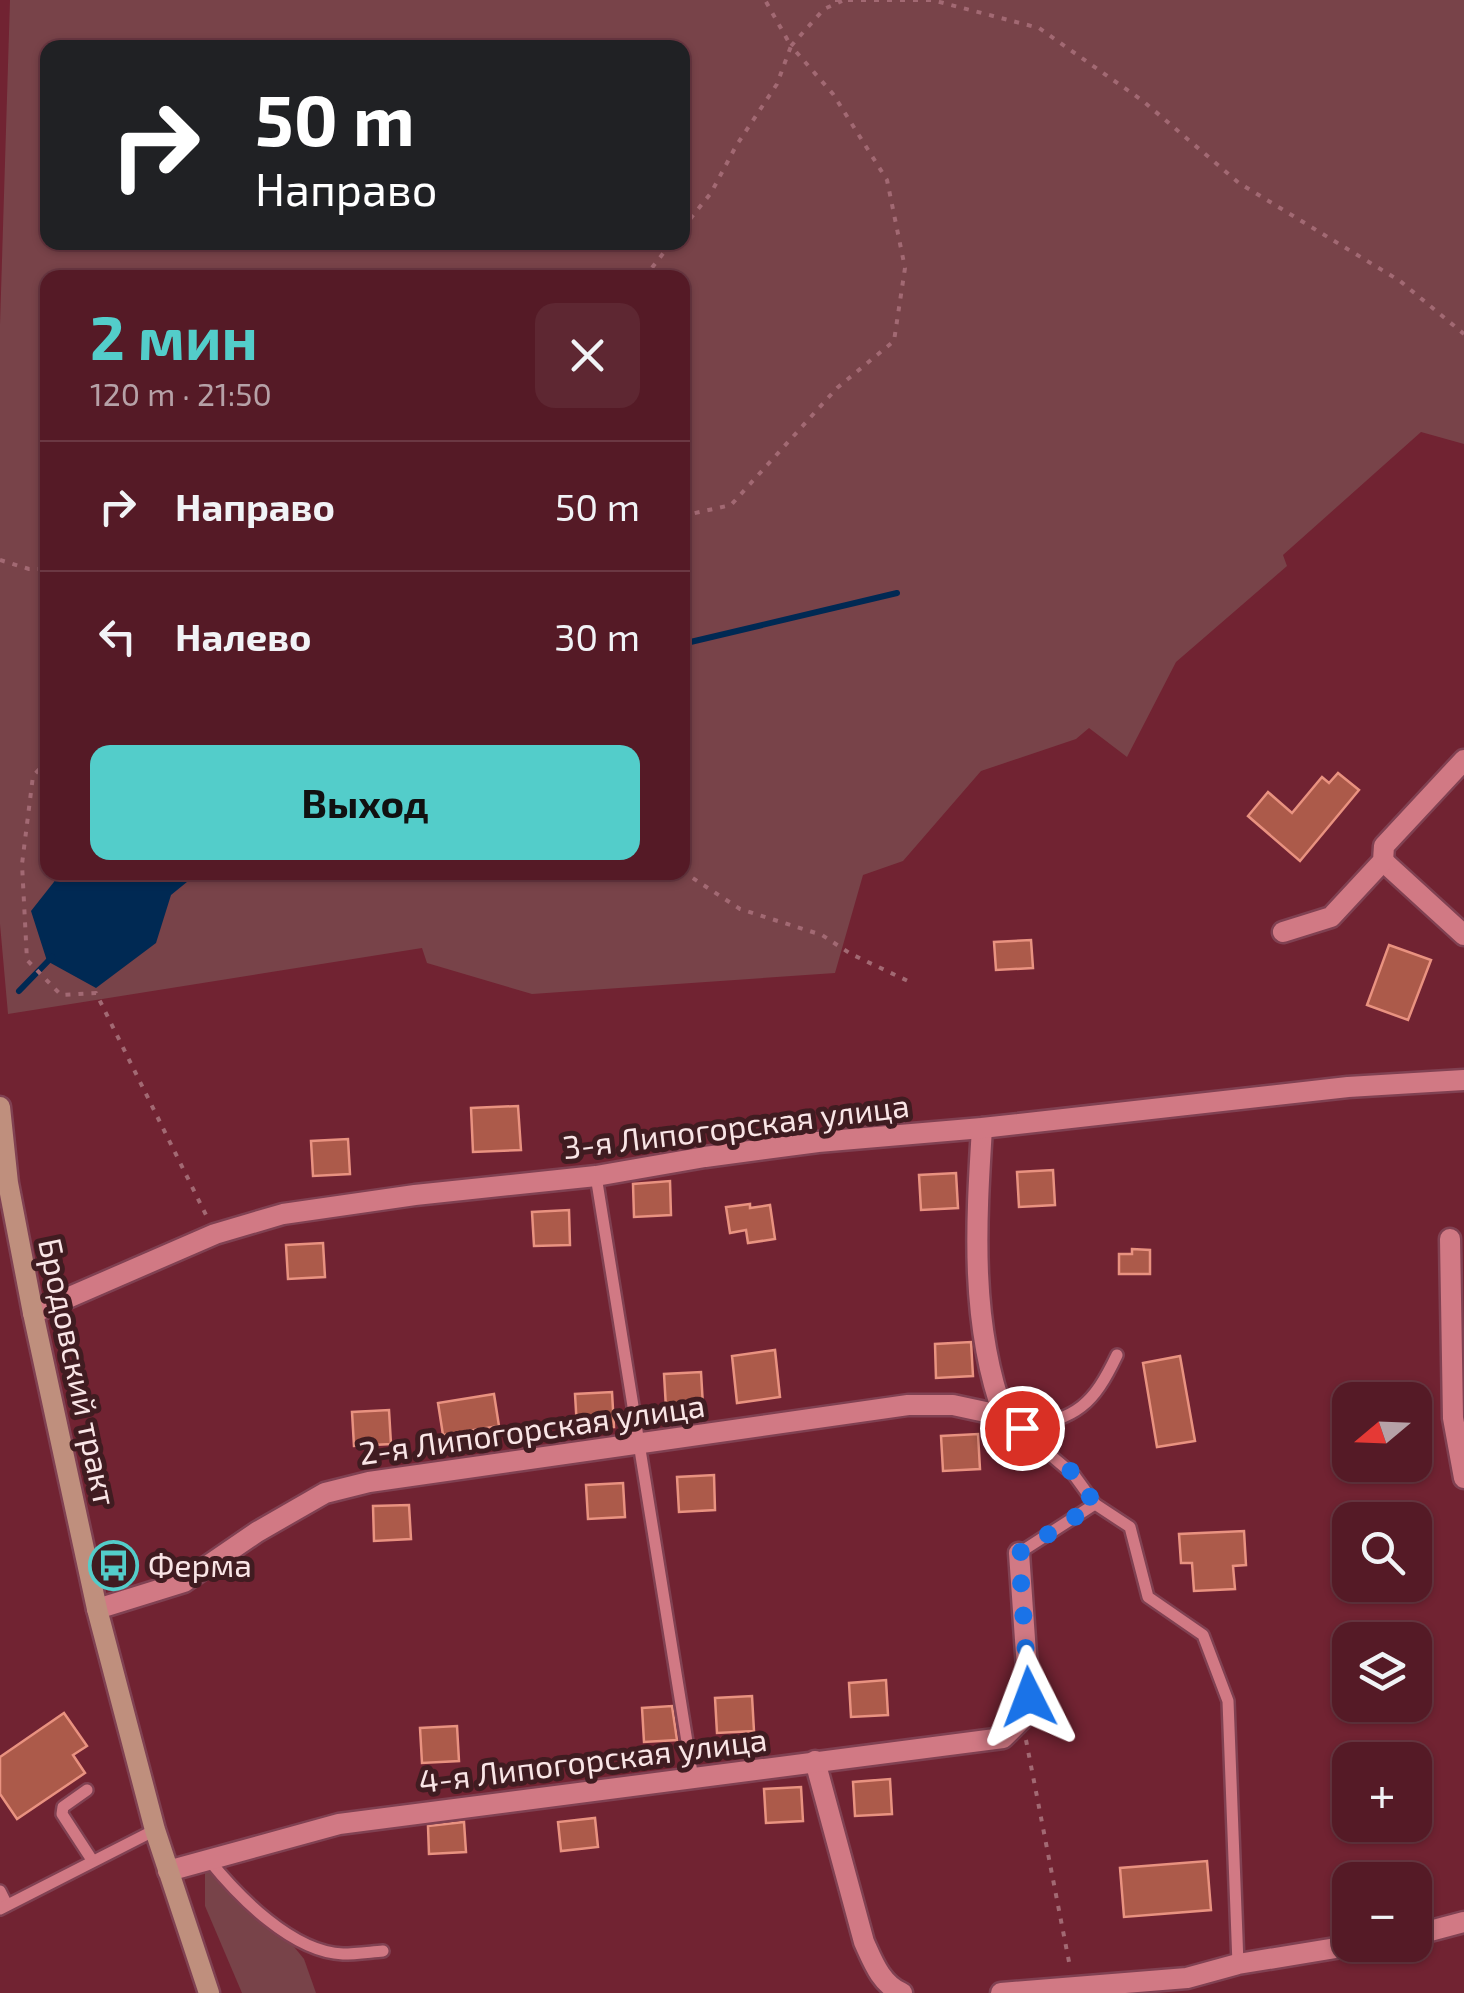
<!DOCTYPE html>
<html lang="ru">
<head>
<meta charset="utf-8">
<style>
  body { margin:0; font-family:"Exo 2",sans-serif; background:#5e2732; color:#f1f3f6; height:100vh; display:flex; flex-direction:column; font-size:38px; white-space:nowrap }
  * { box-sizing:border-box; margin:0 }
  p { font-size:32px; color:#b6a1a7 }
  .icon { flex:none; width:55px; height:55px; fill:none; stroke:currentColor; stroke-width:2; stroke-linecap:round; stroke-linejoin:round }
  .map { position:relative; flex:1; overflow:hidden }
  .drawer { position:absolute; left:40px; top:270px; width:650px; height:610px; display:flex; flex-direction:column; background:#551a26; border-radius:20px; box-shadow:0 2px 8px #0004,0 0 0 2px #6b3843 }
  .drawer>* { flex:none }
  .guide { position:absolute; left:40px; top:40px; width:650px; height:210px; border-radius:20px; box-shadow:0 2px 8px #0004,0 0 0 2px #6b3843; background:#202124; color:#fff; overflow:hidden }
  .needle { width:65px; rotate:251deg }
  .buttons { position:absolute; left:1332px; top:1382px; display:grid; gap:20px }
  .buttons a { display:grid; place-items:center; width:100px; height:100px; border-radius:20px; background:#551a26; box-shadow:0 2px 8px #0004,0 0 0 2px #6b3843; font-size:50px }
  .pin { position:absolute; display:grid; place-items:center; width:85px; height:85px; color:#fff; margin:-42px; border:5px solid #fff; border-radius:50%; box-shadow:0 2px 10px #0007 }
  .me { position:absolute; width:110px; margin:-55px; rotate:357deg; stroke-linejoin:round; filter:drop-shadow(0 0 8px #0008) }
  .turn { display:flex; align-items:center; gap:35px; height:210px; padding:0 50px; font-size:45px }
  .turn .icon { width:130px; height:130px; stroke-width:2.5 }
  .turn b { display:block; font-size:70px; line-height:85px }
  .round { display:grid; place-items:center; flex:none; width:105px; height:105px; border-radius:20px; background:#5e2732 }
  .summary { display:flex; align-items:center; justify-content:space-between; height:170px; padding:0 50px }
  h1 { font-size:60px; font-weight:700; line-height:75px; color:#53cdca }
  .action { display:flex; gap:20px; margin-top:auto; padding:20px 50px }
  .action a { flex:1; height:115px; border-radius:20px; background:#53cdca; color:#111; font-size:40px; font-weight:700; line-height:115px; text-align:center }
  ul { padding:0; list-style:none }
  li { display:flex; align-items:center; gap:30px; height:130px; padding:0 50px; border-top:2px solid #6b3843 }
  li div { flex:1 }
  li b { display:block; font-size:38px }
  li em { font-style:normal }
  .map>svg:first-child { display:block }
</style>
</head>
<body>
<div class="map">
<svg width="1464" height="1993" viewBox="0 0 1464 1993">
  <rect width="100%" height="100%" fill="#712332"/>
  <g fill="#784349" fill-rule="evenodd">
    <path d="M10,0H1464V444L1421,432L1283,555L1287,566L1176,662L1127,757L1089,728L1076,739L981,771L903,861L863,875L835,973L532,994L427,963L422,948L8,1014L0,924V325ZM48,48H682V242H48ZM48,278H682V872H48Z"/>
    <polygon points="205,1868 255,1899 304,1959 316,1993 242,1993 205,1906"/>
  </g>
  <polygon fill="#002953" points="61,873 61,872 198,873 171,895 156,943 96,988 47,961 31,911"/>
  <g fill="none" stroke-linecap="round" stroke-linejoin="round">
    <g stroke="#002953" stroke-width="6">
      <polyline points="682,644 897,593"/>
      <polyline points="19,991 52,957"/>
    </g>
  </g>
  <g fill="#ac5a4a" stroke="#e99280" stroke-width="2.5">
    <polygon points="1338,773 1359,790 1300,861 1248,816 1268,792 1292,813 1322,777 1329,783"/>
    <polygon points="1031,940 1033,968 996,970 994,942"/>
    <polygon points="1389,945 1431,960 1408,1020 1367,1005"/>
    <polygon points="518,1106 521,1150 473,1152 471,1108"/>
    <polygon points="348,1139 350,1174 313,1176 311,1141"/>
    <polygon points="1053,1170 1055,1205 1019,1207 1017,1172"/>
    <polygon points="956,1173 958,1208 921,1210 919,1175"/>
    <polygon points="670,1181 671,1215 634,1217 633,1184"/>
    <polygon points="750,1204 750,1208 770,1205 775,1239 748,1243 746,1230 730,1233 726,1207"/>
    <polygon points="569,1210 570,1245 534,1246 532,1212"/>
    <polygon points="323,1243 325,1277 288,1279 286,1245"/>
    <polygon points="1132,1249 1150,1250 1150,1274 1119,1274 1119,1254 1132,1254"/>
    <polygon points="971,1342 973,1376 936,1378 935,1344"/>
    <polygon points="775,1350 780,1397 737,1403 732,1356"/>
    <polygon points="1180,1356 1195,1441 1157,1447 1143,1363"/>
    <polygon points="701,1372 703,1406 666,1408 664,1374"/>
    <polygon points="612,1392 614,1427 577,1428 575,1394"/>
    <polygon points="494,1394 499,1426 443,1435 438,1403"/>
    <polygon points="389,1410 391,1444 354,1446 352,1412"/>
    <polygon points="978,1434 980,1469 943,1471 941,1436"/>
    <polygon points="714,1475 715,1510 679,1512 677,1477"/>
    <polygon points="623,1483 625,1517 588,1519 586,1485"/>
    <polygon points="409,1505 411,1539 374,1541 373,1506"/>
    <polygon points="1244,1531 1246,1565 1233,1566 1235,1589 1194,1591 1192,1563 1181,1563 1179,1534"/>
    <polygon points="886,1680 888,1715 851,1717 849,1683"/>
    <polygon points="752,1696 754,1731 717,1733 715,1698"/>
    <polygon points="672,1706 677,1740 644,1742 642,1708"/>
    <polygon points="64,1713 87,1746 73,1755 85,1773 17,1819 0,1794 0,1757"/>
    <polygon points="457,1726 459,1761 422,1763 420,1728"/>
    <polygon points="890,1779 892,1814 855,1816 853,1782"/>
    <polygon points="801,1787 803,1821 766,1823 764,1789"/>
    <polygon points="595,1818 598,1847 561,1851 558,1822"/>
    <polygon points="464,1822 466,1852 429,1854 428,1826"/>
    <polygon points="1207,1861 1211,1910 1124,1917 1120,1868"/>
  </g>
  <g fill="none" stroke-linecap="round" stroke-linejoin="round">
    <defs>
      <g id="lane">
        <polyline points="596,1176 693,1779"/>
        <polyline points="1004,1416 1074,1475 1095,1504 1130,1527 1148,1597 1203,1635 1228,1701 1238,1964"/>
        <path d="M1022,1428C1078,1418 1093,1405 1117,1355"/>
        <polyline points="1019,1553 1095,1504"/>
        <polyline points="87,1790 63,1807 62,1814 92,1860"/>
        <path d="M209,1860C238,1896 292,1952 343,1954C356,1954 370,1952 383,1951"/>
        <polyline points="0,1891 7,1905"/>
        <polyline points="0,1909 155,1830"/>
      </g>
      <g id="street">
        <polyline points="1383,861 1464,935"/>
        <polyline points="1283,932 1331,917 1383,861 1384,846 1464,760"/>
        <path d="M982,1128C976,1224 970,1324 1004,1416"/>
        <polyline points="1450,1239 1453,1418 1464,1478"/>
        <polyline points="33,1313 215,1234 283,1214 415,1195 596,1176 705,1157 818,1142 982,1128 1348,1087 1464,1080"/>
        <polyline points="97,1609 184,1582 257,1532 325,1493 369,1482 908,1405 953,1405 1004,1416"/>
        <path d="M815,1761L864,1942C873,1962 881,1984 902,1993"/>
        <polyline points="168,1871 339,1824 1003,1738 1022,1719 1029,1697 1019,1553"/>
        <polyline points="1415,1935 1464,1922"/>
        <polyline points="1001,1993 1187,1978 1238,1964 1354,1945"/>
      </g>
      <polyline id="secondary" points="0,1107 8,1183 33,1313 97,1609 155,1830 209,1993"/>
    </defs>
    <use href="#lane" stroke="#804152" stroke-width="16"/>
    <use href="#street" stroke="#804152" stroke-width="25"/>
    <use href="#secondary" stroke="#804152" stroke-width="25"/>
    <g stroke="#a26973" stroke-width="4" stroke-dasharray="5 8" stroke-linecap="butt">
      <polyline points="835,0 932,0 1039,28 1143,101 1239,183 1400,281 1464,334"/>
      <polyline points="682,229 711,193 736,146 777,84 791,46 765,0"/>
      <polyline points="644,278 672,242"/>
      <polyline points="682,516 731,505 837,388 894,341 905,268 887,180 833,94 791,46 824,9 842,1"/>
      <polyline points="0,560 29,569 48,569"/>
      <polyline points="48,760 33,776 22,864 27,960 61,995 96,993 207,1217"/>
      <polyline points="682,871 740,909 822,935 851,954 910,982"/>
      <polyline points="1026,1740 1070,1967"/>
    </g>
    <use href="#lane" stroke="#d17984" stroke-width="11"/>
    <use href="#street" stroke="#d17984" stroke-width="20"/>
    <use href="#secondary" stroke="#bf8f7d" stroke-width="20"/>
  </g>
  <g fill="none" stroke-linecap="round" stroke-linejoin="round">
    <polyline stroke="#1a73e8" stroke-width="18" stroke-dasharray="0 32.4" points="1022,1428 1074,1474 1095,1504 1019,1553 1029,1697"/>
  </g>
  <defs>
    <symbol id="bus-ring" viewBox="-11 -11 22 22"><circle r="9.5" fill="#401c21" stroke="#53cdca" stroke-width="1.5"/><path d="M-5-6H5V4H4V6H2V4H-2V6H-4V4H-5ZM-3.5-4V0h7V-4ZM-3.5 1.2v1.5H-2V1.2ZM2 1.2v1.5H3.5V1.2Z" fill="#53cdca"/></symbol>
  </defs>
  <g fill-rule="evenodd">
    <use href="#bus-ring" x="86" y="1538" width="55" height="55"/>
  </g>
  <g text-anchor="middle" stroke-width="10" stroke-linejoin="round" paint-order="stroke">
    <g font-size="32" fill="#f9e5e6" stroke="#401c21">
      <text transform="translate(736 1127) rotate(-7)" y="11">3-я Липогорская улица</text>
      <text transform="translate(77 1372) rotate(78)" y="11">Бродовский тракт</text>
      <text transform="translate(532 1430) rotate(-8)" y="11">2-я Липогорская улица</text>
      <text transform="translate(593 1761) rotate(-7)" y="11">4-я Липогорская улица</text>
    </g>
    <g font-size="32" fill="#f9e5e6" stroke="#401c21" text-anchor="start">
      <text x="148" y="1577">Ферма</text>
    </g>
  </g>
</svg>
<div class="buttons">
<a><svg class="needle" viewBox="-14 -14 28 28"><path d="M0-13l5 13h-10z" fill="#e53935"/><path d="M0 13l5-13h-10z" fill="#b6a1a7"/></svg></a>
<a><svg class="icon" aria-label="search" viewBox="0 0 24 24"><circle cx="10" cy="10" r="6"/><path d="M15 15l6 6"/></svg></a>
<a><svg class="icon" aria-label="layers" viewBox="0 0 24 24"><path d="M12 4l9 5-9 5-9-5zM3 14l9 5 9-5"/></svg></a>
<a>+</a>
<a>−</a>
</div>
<div class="pin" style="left:1022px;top:1428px;background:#d93025"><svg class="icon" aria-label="arrive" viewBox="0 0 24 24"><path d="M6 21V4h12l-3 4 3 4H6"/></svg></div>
<svg class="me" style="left:1029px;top:1697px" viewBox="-20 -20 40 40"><path d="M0-17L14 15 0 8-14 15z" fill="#1a73e8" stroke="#fff" stroke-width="4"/></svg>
<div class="guide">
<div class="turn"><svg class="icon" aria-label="right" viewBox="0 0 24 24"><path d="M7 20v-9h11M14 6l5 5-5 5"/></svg><div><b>50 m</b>Направо</div></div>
</div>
<section class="drawer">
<div class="summary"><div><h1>2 мин</h1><p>120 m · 21:50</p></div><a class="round"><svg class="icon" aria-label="close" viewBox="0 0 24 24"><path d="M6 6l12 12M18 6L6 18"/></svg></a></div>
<ul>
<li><svg class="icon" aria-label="right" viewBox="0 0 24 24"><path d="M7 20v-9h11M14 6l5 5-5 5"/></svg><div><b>Направо</b></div><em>50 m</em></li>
<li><svg class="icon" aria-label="left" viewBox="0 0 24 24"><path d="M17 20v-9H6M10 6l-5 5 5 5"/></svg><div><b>Налево</b></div><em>30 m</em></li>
</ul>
<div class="action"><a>Выход</a></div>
</section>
</div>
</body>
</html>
